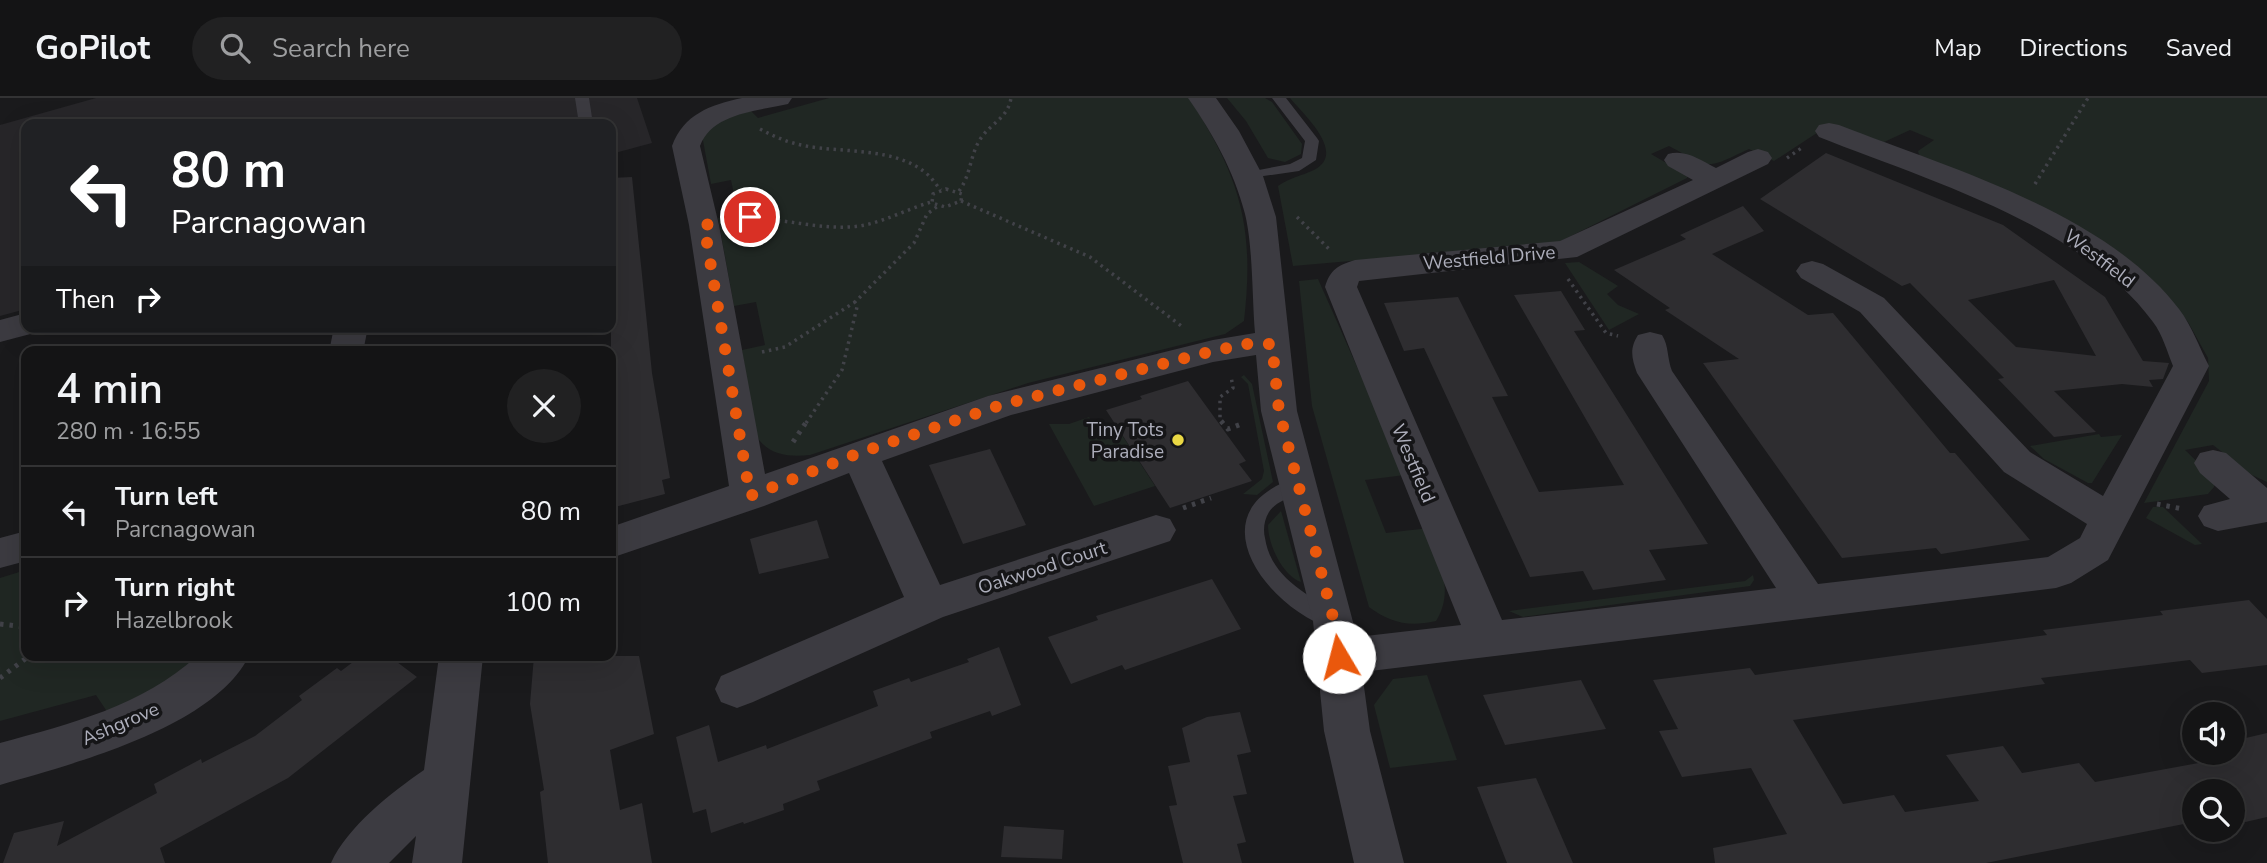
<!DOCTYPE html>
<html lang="en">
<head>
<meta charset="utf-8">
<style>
  body { margin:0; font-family:"Nunito Sans",sans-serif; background:#212122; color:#f1f3f6; height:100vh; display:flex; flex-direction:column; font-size:26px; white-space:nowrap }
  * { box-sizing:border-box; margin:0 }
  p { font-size:23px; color:#9d9ea0 }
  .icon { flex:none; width:38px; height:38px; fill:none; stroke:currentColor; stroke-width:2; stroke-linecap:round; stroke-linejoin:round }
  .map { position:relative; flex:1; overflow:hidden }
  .drawer { position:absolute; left:21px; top:248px; width:595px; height:315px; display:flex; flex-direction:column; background:#141415; border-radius:14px; box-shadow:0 7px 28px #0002,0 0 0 2px #333334 }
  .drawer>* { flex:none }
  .banner { position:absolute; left:21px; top:21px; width:595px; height:214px; border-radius:14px; box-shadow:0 7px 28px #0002,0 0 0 2px #333334; background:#202124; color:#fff; overflow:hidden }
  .buttons { position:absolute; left:2182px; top:604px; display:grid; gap:14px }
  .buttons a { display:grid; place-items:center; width:63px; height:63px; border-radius:50%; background:#141415; box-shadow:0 7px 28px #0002,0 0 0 2px #333334; font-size:35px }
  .pin { position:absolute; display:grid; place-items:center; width:60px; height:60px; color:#fff; margin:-30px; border:4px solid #fff; border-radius:50%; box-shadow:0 2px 7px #0007 }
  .me { position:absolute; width:77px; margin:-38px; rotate:352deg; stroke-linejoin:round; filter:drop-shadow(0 0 5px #0008) }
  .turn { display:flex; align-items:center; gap:24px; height:147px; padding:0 35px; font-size:32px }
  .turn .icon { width:91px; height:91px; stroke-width:2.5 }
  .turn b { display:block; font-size:49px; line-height:60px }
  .then { display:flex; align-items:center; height:66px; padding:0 35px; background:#0003; gap:14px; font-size:26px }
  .round { display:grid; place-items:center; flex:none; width:74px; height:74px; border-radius:37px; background:#212122 }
  .head { display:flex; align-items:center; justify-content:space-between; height:119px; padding:0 35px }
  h1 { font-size:42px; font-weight:600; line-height:52px }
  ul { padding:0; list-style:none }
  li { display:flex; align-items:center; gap:21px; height:91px; padding:0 35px; border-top:2px solid #333334 }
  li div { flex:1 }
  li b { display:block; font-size:26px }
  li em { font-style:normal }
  header { display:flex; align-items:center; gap:42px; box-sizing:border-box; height:98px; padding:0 35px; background:#141415; border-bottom:2px solid #333334 }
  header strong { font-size:33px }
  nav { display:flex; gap:38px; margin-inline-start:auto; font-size:24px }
  .search { width:490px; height:63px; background:#212122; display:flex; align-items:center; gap:18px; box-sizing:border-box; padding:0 24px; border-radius:38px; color:#9d9ea0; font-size:26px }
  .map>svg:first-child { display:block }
</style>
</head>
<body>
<header>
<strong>GoPilot</strong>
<div class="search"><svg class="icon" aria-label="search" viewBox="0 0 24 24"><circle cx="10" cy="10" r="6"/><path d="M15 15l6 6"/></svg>Search here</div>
<nav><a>Map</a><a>Directions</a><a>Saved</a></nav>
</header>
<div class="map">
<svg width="2267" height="765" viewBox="0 0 2267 765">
  <rect width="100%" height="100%" fill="#1a1a1c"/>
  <polygon fill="#272629" points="96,0 637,0 652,45 611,56 611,26 26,26 26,211 0,218 0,27"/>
  <g fill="#202723">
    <path d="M829,0H1189C1240,79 1255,128 1244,223L1225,236L1028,285L810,357C792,359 772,358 760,343C753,334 745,267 742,252L765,247L756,204L734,208L718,120L738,116L731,82L711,86L702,37L714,22L751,13L758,20Z"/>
    <polygon points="1227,0 1265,0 1272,4 1302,46 1301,56 1285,64 1268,60 1246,23"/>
    <path d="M1290,0H2267V384L2252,377L2213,347L2185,352L2214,380V389L2208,396L2144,405L2209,283L2208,260L2188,224L2158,188L2120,158L1920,60L1918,53L1934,42L1910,32L1884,44L1829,27L1774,63L1749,51C1704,72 1713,71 1669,48L1651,56L1687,77V80L1557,145L1293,168L1278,88C1289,80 1301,78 1314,72C1347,55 1304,17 1290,0Z"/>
    <polygon points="1579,164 1618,188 1607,196 1618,207 1639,216 1609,232 1565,165"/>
    <path d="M1318,181L1405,377L1365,382L1386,435L1429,430C1439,461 1455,493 1436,523C1408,529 1391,525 1369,509L1312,308L1299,183Z"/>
    <polygon points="1244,277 1252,286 1273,384 1257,397 1243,396 1262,381 1264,373 1248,286 1241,279"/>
    <polygon points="1089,319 1100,334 1116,328 1155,388 1094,408 1049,326 1069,326"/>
    <polygon points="2099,336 2101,339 2122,337 2092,385 2088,385 2044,361 2030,348"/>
    <polygon points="2153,409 2163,409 2202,446 2195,447 2146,420"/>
    <path d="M1281,413L1301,484C1282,477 1268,446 1268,427Z"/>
    <polygon points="26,472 26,558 207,558 110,618 96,597 0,623 0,480"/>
    <polygon points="1753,477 1754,482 1750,488 1523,519 1509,513 1745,483"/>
    <polygon points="1427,577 1457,662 1390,670 1374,607 1393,581"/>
  </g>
  <g fill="#2e2d30" fill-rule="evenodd">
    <path d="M1826,55L2003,127L2105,199L2143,263L2169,265L2163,281L2149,282L2153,289L2122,286L2054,293L2096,334L2054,339L1998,281L2004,280L1910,185L1902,188L1760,101ZM2054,182L2096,258L2016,249L1968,202Z"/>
    <polygon points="632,79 652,275 670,380 662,382 665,396 611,410 611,80"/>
    <polygon points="1743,108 1764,133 1712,156 1808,217 1833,215 1950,355 1955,355 2030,442 1941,456 1936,450 1842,460 1703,265 1739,261 1665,212 1670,210 1614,172 1686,141 1680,137"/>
    <polygon points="1561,193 1585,232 1574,233 1708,446 1649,452 1666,482 1593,492 1583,473 1530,479 1424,250 1404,253 1384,205 1458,199 1508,298 1492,299 1539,394 1624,387 1514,197"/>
    <polygon points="1188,283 1246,363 1239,366 1252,383 1170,410 1106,312 1142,301 1140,298"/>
    <polygon points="990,351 1026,427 963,446 929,367"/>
    <polygon points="817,422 829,460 759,476 750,441"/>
    <polygon points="1212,481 1241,531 1125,572 1122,567 1071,586 1048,539 1098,522 1096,518"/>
    <polygon points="2249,502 2267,521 2267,567 2202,575 2190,562 2041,580 2045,586 1793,622 1843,706 1894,697 1905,714 1979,703 1946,657 2003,648 2022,675 2079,665 2095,684 2204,664 2195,654 2233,654 2233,643 2267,635 2267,719 2241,725 2233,717 2233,693 2194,693 2194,724 1986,765 1715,765 1713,750 1787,736 1751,670 1682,679 1659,633 1678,631 1653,582 1750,570 1755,577 2047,537 2043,532 2163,517 2160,513"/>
    <polygon points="999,549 1021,607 992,618 990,613 930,634 932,640 817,683 820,692 783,706 784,712 744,726 743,724 711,735 706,711 693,715 676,639 709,627 718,664 766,647 767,651 878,608 873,593 909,580 911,584 969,564 967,561"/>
    <polygon points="361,558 389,558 417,579 288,680 160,750 165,765 3,765 14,735 64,723 57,748 157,695 154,686 201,661 202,665 255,638 302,602 299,598 337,570 341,573"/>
    <polygon points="534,558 639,558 654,636 610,652 620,712 642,705 652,765 548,765 540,694 544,692 530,606"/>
    <polygon points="1581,582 1606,631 1505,647 1483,597"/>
    <polygon points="1240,614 1251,654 1237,657 1247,696 1233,698 1246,744 1237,746 1242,765 1183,765 1169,708 1177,707 1168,668 1190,664 1182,630 1207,619"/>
    <polygon points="1536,680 1573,765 1507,765 1477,689"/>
    <polygon points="1004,728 1064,732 1062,761 1001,759"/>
  </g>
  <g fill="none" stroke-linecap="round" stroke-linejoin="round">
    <g stroke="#414248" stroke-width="3.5" stroke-dasharray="2.5 4.5" stroke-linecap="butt">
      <path d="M760,31C775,39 789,45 806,48C843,55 896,49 927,76C932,80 936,87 941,92"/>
      <polyline points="1787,60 1803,49"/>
      <polyline points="2035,86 2088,0"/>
      <polygon points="946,91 962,96 961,103 945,109 932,105 933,96"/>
      <path d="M959,93C971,77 970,56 981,40C991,25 1008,20 1011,0"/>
      <polyline points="961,103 1090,159 1184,230"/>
      <polyline points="1297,119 1330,152"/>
      <path d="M736,122C774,117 811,131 849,129C877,128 904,112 931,104"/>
      <polyline points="1568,181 1606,235 1618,238"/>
      <polyline points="762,254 785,249 855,204"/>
      <polyline points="806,325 842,272 857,209 855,204 914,145 927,116 938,108"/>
      <polyline points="1223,325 1220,322 1220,299 1233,290 1231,278"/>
    </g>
    <g stroke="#414248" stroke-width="5" stroke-dasharray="3.5 6" stroke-linecap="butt">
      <polyline points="1221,323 1228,331 1244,325"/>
      <polyline points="793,344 807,323"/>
      <polyline points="2157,406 2183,411"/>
      <polyline points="1183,410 1211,400"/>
      <polyline points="0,526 26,529"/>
      <polyline points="0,580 29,558"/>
    </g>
    <g fill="#3c3b41" fill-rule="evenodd">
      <polygon points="575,0 589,0 593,26 579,26"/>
      <polygon points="1272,0 1286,0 1317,40 1319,43 1316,62 1299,73 1243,81 1241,78 1243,75 1290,66 1302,60 1305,43"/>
      <path d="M1299,379L1306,381L1309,386C1301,399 1279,399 1269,414C1264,422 1263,432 1265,440C1271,480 1309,498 1340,516L1343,522L1340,528L1332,531C1262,507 1194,410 1299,379Z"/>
    </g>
    <g fill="#3c3b41" fill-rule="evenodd">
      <path d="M742,0H792L788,6C758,13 712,15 700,48L719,127L765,376L988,298L1213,242L1255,235C1252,200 1253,148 1245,116C1234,73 1213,36 1188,0H1216L1239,33L1263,78L1276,119L1297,313L1357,539L1461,527L1325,189C1330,172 1338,167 1355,162L1560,143L1693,82L1668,68L1664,62L1668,56C1686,51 1700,62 1716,70L1748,54L1758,51L1768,54L1772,60L1768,66L1577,159L1359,183L1357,189L1502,522L1776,490L1637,275C1632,261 1629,251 1638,237L1650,234L1662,237C1669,248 1667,261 1672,273L1818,486L2048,459L2080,440L2087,426L2004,374L1860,214L1801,180L1796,173L1801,166L1812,163L1823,166L1884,200L2030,354L2103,398L2173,268C2167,254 2163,237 2153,224C2082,127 1927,82 1819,39L1815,33L1819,27L1829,25L1839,27C1949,70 2105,114 2179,211C2192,228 2199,249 2209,268L2108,462L2071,485L2056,490L1362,574L1370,633L1404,765H1354L1324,633L1313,523L1261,313L1256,257L1213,264L1011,317L882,363L940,487L1156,417L1170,421L1176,432L1170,443L943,519L753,604L737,610L721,604L715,591L721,578L904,499L849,375L764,408L611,460V429L729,388L689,127L672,48C684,16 710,7 742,0Z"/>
      <polygon points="26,215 26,229 41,229 38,234 0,244 0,222"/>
      <polygon points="334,229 368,229 363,254 329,254"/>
      <polygon points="2213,352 2226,355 2267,390 2267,424 2218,433 2204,428 2198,418 2204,408 2230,401 2200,375 2194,365 2200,355"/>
      <polygon points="26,433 26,463 0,470 0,440"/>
      <path d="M197,558H249C213,630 72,666 0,687V645C70,626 142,608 197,558Z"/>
      <path d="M439,558H483L462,765H412L416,738L389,765H331C347,729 392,694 424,672Z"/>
    </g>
  </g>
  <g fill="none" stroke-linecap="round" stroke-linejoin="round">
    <polyline stroke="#ea580c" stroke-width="12" stroke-dasharray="0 21.6" points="750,119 704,127 750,398 859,355 1001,307 1213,253 1246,246 1272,246 1279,313 1334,523 1339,559"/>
  </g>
  <circle fill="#ead844" stroke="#151517" stroke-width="2.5" cx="1178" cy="342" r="7"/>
  <g text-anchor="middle" stroke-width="7" stroke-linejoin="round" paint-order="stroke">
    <g font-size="19" fill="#adaebb" stroke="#151517">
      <text transform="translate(1489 159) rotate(-5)" y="7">Westfield Drive</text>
      <text transform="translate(2100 160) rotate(37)" y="7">Westfield</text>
      <text transform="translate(1414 365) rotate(67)" y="7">Westfield</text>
      <text transform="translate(1042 469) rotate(-18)" y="7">Oakwood Court</text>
      <text transform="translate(120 625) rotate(-23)" y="7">Ashgrove</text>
    </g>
    <g font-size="19" fill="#adaebb" stroke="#151517" text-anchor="end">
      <text x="1164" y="338">Tiny Tots<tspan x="1164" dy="22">Paradise</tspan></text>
    </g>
  </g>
</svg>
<div class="buttons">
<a><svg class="icon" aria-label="sound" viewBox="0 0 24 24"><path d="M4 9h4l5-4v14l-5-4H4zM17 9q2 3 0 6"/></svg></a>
<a><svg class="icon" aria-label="search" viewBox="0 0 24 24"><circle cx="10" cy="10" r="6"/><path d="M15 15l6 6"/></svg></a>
</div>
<div class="pin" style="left:750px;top:119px;background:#d93025"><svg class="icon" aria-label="arrive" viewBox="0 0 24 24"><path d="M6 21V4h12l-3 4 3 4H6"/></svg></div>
<svg class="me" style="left:1339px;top:559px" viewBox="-20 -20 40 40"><circle r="19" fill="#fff"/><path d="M0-13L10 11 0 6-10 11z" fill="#ea580c"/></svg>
<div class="banner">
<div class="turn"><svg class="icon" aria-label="left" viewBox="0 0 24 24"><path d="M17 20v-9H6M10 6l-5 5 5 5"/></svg><div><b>80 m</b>Parcnagowan</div></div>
<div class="then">Then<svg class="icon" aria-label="right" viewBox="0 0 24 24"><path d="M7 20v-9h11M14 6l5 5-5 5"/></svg></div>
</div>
<section class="drawer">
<div class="head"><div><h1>4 min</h1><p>280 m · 16:55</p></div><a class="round"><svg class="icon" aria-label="close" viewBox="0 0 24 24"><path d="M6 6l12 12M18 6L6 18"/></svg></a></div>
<ul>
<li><svg class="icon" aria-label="left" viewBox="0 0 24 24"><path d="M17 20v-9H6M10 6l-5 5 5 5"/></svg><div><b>Turn left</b><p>Parcnagowan</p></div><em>80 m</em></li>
<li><svg class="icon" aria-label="right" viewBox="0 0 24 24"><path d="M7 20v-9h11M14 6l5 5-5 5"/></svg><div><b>Turn right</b><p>Hazelbrook</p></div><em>100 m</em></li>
</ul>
</section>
</div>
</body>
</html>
